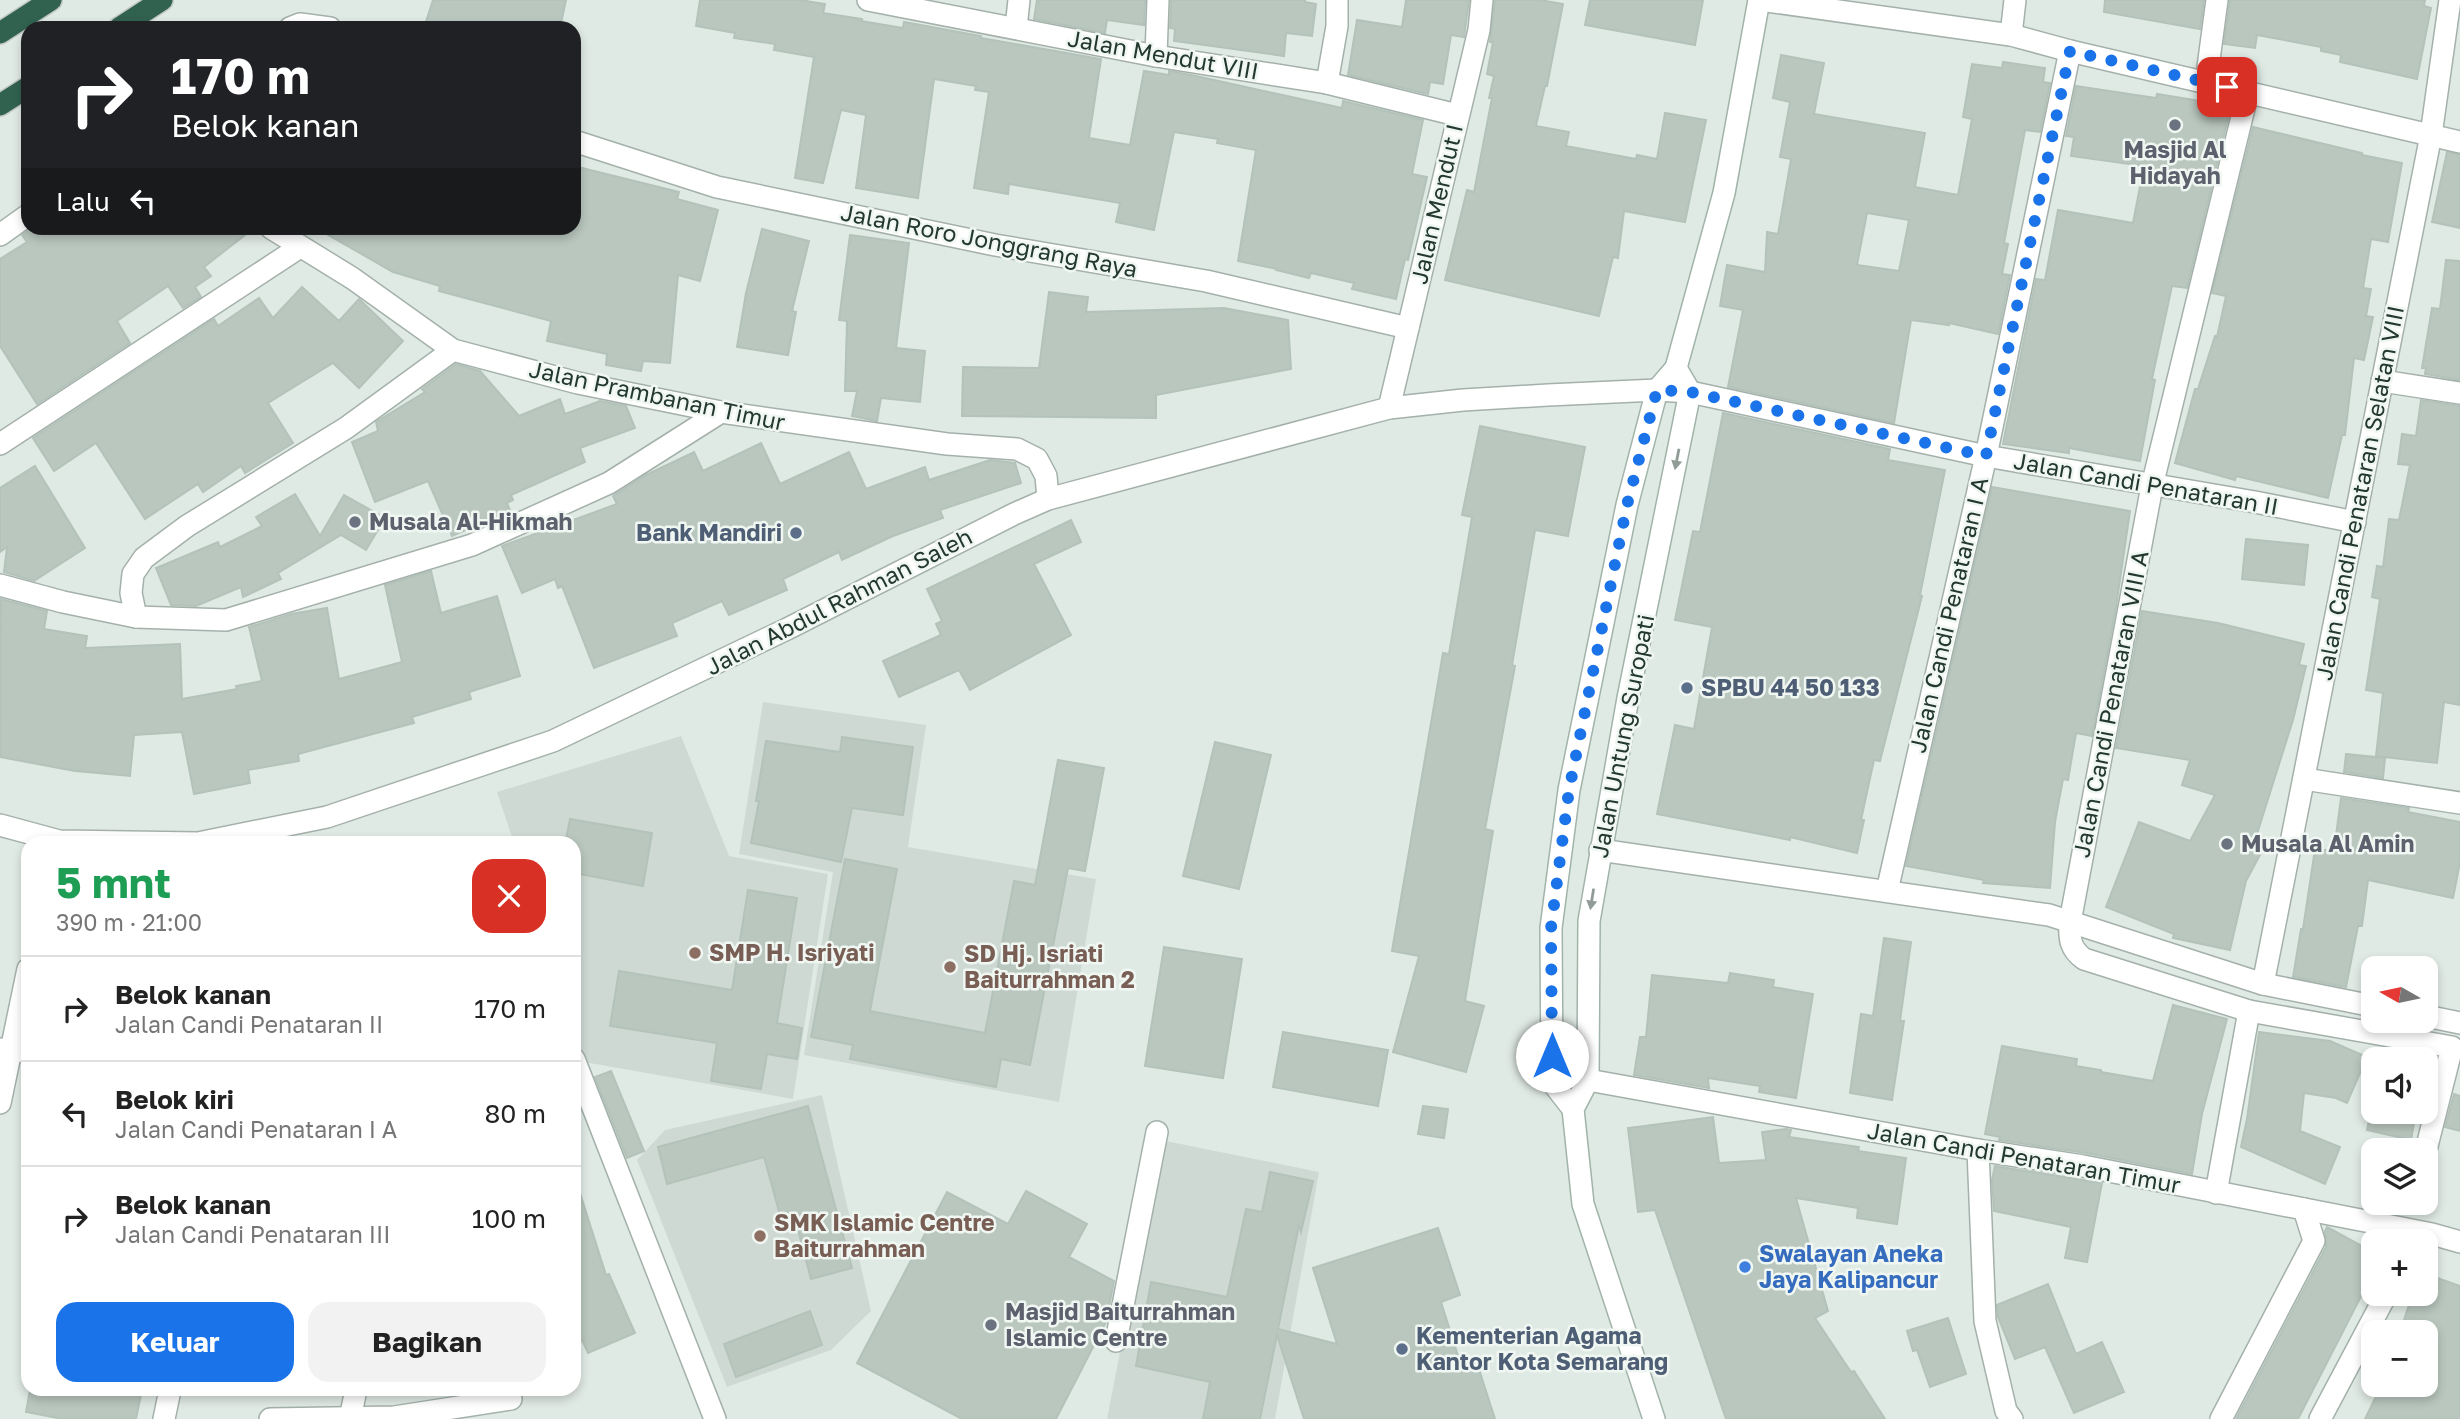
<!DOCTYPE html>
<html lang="id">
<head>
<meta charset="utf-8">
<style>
  body { margin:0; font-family:"Golos Text",sans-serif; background:#f2f2f2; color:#222; height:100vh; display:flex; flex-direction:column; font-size:26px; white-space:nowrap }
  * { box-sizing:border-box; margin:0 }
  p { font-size:23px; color:#767676 }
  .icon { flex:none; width:38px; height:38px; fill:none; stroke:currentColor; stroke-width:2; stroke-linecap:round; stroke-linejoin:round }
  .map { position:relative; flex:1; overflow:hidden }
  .sheet { position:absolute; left:21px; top:836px; width:560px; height:560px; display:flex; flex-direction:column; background:#fff; border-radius:21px; box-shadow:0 4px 10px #0003 }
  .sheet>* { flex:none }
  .banner { position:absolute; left:21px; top:21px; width:560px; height:214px; border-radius:21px; box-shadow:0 4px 10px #0003; background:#202124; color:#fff; overflow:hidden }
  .needle { width:46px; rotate:279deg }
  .fabs { position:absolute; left:2361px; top:956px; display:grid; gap:14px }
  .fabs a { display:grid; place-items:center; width:77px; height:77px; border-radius:14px; background:#fff; box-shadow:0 4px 10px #0003; font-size:35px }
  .pin { position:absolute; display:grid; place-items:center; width:60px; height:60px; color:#fff; margin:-30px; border-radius:14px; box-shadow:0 4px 10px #0006 }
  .me { position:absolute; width:77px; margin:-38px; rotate:0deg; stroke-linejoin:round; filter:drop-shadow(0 0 5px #0008) }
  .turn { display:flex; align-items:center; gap:24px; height:147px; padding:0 35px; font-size:32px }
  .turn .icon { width:91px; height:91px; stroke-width:2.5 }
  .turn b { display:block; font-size:49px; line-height:60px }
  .then { display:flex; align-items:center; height:66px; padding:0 35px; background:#0003; gap:14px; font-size:26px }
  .round { display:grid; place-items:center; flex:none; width:74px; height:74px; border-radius:21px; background:#f2f2f2 }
  .summary { display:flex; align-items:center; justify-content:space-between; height:119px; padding:0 35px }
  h1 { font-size:42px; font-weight:700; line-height:52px; color:#1e9e55 }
  .action { display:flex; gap:14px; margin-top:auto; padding:14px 35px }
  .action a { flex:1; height:80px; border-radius:21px; background:#1a73e8; color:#fff; font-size:28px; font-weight:700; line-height:80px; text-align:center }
  .action a+a { background:#f2f2f2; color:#222 }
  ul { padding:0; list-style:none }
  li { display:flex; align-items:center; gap:21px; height:105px; padding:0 35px; border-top:2px solid #e0e0e0 }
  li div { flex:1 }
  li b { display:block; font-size:26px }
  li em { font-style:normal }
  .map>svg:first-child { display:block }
</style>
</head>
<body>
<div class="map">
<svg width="2460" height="1419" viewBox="0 0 2460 1419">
  <rect width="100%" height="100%" fill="#e0eae4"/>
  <g fill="#cfd9d3">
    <polygon points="763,702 926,725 908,847 1096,879 1059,1102 804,1055 833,872 739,854"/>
    <polygon points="681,736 729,856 828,874 793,1099 584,1062 574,1032 574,844 514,843 497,792"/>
    <polygon points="822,1095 871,1311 831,1350 727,1387 637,1160 665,1130"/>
    <polygon points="1161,1140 1319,1172 1275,1419 1107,1419"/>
  </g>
  <g fill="#b9c7bf" stroke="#b3c2ba" stroke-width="2" fill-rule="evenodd">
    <polygon points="433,0 566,0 560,28 424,28"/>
    <polygon points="700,0 800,0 825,4 823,13 862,19 861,21 903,28 904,22 981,36 981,38 1101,59 1089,138 1130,145 1144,71 1169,75 1169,71 1196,76 1342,108 1343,101 1423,120 1412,174 1427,177 1408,260 1405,259 1396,299 1352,289 1354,283 1311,273 1309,278 1276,270 1277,269 1238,261 1256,150 1217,143 1218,139 1174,132 1154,230 1116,222 1120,203 1009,184 1008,194 974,188 989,92 975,90 976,86 934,79 918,198 856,188 866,115 841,110 823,183 795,178 814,57 774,50 775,44 734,38 735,33 696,26"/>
    <polygon points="1037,0 1145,0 1144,25 1107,20 1105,33 1034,19"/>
    <polygon points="1171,0 1305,0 1305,2 1316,4 1312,36 1286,33 1284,56 1174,41 1175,29 1170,28"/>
    <polygon points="1406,0 1469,0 1464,37 1451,35 1443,84 1430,82 1428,94 1348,75 1357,20 1402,27"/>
    <polygon points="1495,0 1540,0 1563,4 1547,86 1545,86 1536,126 1569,132 1566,146 1636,159 1637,155 1657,159 1665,113 1706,120 1685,222 1624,211 1618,258 1613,257 1599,316 1445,280 1467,190 1474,192 1492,98 1489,98 1494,76 1487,74 1493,42 1490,42"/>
    <polygon points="1590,0 1703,0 1695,45 1585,25"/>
    <polygon points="2105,0 2204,0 2200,29 2104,12"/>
    <polygon points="2230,0 2425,0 2424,6 2431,8 2417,79 2340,62 2341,55 2321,51 2321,47 2257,35 2255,48 2224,44"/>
    <path d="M1781,55L1824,63L1814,114L1925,133L1915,187L1958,195L1972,119L1963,117L1972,64L2002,68L2003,62L2045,68L2043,82L2050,83L2040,132L2025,130L2004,243L2008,244L2002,274L2010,275L1998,334L1949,323V325L1911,320L1894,423L1728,387L1743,310L1720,306L1727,265L1765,272L1767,232L1778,234L1791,159L1780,157L1790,102L1773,98ZM1867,213L1909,220L1899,271L1857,265Z"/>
    <polygon points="2076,86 2156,98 2157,94 2231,106 2187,288 2172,286 2152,379 2155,380 2140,461 2069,448 2069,453 2003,444 2036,279 2045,280 2058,210 2133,223 2144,166 2071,156 2074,137 2066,136"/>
    <polygon points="2253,127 2362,153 2362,155 2402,163 2388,242 2371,239 2363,288 2371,289 2366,316 2373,317 2364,360 2354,358 2345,435 2342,435 2328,498 2236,476 2235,480 2175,463 2195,389 2198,389 2215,336 2217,337 2226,296 2212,293"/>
    <polygon points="2447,152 2460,155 2460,228 2432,222"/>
    <polygon points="574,166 679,192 677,199 718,210 700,281 678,275 670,363 643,361 641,371 606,365 607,354 547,341 551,321 439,291 440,286 393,272 316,228 574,228"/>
    <polygon points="33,228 254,228 204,267 211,276 195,287 201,297 183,308 168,286 117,321 130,343 37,404 0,346 0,259 27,242 22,235"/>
    <polygon points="762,229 809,241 792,311 796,312 788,355 737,347 746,293"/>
    <polygon points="850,235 909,243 896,348 925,351 920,402 881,398 877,421 852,416 857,391 845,391 847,321 839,320"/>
    <polygon points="2446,260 2460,261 2460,380 2425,374 2426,368 2422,368 2432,308 2440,309"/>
    <polygon points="302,287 339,321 359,299 403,341 359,388 333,363 268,403 293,443 245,473 241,466 203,492 198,484 145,519 96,443 54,471 33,438 214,319 218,326 259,298 273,318"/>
    <polygon points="1049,292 1088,297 1086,312 1224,308 1288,320 1291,369 1156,395 1156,418 962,416 963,367 1039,368"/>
    <polygon points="456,364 480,371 519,416 560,399 565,414 600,401 626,406 635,428 580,448 585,462 511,495 513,500 507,503 511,513 492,522 491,519 452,536 428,481 375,502 352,442 378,431 376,422 425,392 422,389"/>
    <polygon points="2421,400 2460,406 2460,705 2444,702 2437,763 2376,756 2383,693 2366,690 2380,599 2372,597 2377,566 2383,567 2389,519 2399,520 2410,465 2398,464 2402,434 2416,436"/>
    <polygon points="1723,413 1890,449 1888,460 1945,470 1920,595 1922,596 1880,761 1874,760 1861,820 1864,820 1857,853 1790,837 1790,840 1657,814 1675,725 1694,729 1712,627 1675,620 1693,531 1700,532"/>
    <polygon points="1480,426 1585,447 1568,536 1535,530 1512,665 1515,666 1485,829 1493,831 1465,1001 1484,1006 1466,1072 1393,1052 1419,956 1392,951 1443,653 1449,654 1472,517 1462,515"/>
    <polygon points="761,443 780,484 849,452 866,489 925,467 929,480 990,460 1015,463 1021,483 940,510 943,518 893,536 842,560 839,552 783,579 787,590 729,615 722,601 672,623 677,636 594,668 562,586 558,588 555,579 522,593 502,546 617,504 613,496 646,475 694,452 703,471"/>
    <polygon points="35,466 85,548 34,581 4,572 7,547 0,552 0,488"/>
    <polygon points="1992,487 2130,511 2116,607 2092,736 2076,733 2068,780 2063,779 2055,822 2050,888 1983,883 1984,880 1906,866"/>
    <polygon points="295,494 320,536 344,495 385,518 366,550 341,535 278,573 281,579 243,597 241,587 196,606 171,605 156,568 218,542 220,547 262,526 256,517"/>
    <polygon points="1071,520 1081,542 1034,564 1071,635 970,690 959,670 899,697 883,661 941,635 936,624 942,621 927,589"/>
    <polygon points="2246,539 2308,545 2304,585 2242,579"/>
    <polygon points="431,571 441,613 497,596 520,676 469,692 471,699 412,717 414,723 298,754 299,761 248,770 250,783 194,794 182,732 134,735 130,776 75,771 0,757 1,599 47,611 44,629 87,636 85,648 180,644 182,699 237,689 236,686 262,681 249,627 291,614 327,608 339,679 402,662 385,585"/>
    <polygon points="2142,611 2218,623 2304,644 2299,665 2306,666 2293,720 2257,834 2268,840 2246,881 2230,950 2173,938 2174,934 2106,907 2139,822 2190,841 2215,795 2182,785 2190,760 2116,748"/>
    <polygon points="842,737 913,747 903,815 852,808 841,862 751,843 759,801 756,801 766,741 840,752"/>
    <polygon points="1215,742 1271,755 1239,889 1183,876"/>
    <polygon points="2346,754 2385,758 2383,778 2344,772"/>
    <polygon points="1058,760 1104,768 1085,871 1068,868 1030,1065 1001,1059 996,1087 850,1059 853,1045 811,1037 845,859 897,869 870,1011 985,1033 1014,881 1035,885"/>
    <polygon points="2341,798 2409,808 2408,812 2460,822 2460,862 2453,898 2368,880 2362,926 2358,926 2346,987 2293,977 2301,929 2303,929 2315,849 2334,851"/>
    <polygon points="570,819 652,833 643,886 574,873 574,844 565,844"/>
    <polygon points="748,890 797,898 777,1023 802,1028 797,1059 767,1054 761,1089 711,1081 717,1043 610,1026 619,971 732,990"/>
    <polygon points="1884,938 1911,942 1900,1021 1904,1021 1892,1100 1850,1093 1861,1014 1873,1016"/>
    <polygon points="1164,947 1242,959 1223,1078 1145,1066"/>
    <polygon points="1730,973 1774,980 1773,987 1813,994 1796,1098 1759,1092 1760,1086 1708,1078 1709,1088 1634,1075 1640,1037 1646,1037 1652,975 1728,983"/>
    <polygon points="2173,1005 2227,1019 2202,1114 2192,1174 2086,1153 1999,1140 2000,1137 1985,1134 2002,1046 2077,1059 2076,1066 2101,1070 2101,1072 2153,1081"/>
    <polygon points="1283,1032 1388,1050 1378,1106 1273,1087"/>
    <polygon points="2259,1032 2330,1041 2367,1057 2347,1103 2336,1098 2304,1093 2300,1131 2340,1147 2325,1184 2241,1147 2247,1119"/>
    <polygon points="611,1071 644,1151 627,1158 595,1077"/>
    <polygon points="2454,1094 2460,1096 2460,1131 2445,1127"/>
    <polygon points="808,1106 852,1268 811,1279 796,1222 783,1226 764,1157 667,1184 658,1147"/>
    <polygon points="1423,1106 1448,1109 1444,1138 1418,1134"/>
    <polygon points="2371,1111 2416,1111 2411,1140 2367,1130"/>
    <polygon points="1713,1117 1719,1163 1766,1160 1762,1132 1786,1129 1791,1130 1789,1137 1859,1147 1858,1151 1906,1158 1897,1224 1857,1218 1858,1208 1796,1198 1828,1311 1815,1318 1851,1372 1854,1371 1885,1419 1726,1419 1655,1210 1638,1212 1628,1128"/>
    <polygon points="1995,1166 2102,1183 2087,1262 2065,1258 2071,1227 1994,1211 1992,1180"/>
    <polygon points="1270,1172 1313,1181 1301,1232 1299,1225 1278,1329 1337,1344 1313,1268 1438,1228 1460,1295 1441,1302 1460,1362 1475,1357 1495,1419 1304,1419 1277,1335 1260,1419 1203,1419 1210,1382 1136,1366 1151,1282 1227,1297 1246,1209 1262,1212"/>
    <polygon points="574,1190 579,1190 606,1275 609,1274 635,1333 588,1353 582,1340 574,1343"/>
    <polygon points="1026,1191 1087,1224 1069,1257 1114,1281 1106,1322 1056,1419 962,1419 857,1363 947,1192 1008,1224"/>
    <polygon points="2327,1227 2373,1252 2373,1273 2298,1419 2236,1419 2326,1247 2325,1231"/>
    <polygon points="2426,1274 2460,1286 2460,1419 2365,1419 2382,1384 2426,1384 2426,1332 2400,1332 2413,1293 2426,1293"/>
    <polygon points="2048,1284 2076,1354 2102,1342 2124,1392 2074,1413 2045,1347 2015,1359 1998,1317 1997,1305"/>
    <polygon points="810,1311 822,1345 736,1377 724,1344"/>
    <polygon points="1948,1318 1966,1374 1930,1387 1917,1350 1913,1351 1907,1331"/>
    <polygon points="30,1390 142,1390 136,1419 63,1419 26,1412"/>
  </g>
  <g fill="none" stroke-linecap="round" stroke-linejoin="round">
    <defs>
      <g id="minor">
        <polyline points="868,0 1156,56 1327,83 1457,115"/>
        <polyline points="1760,0 2011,35 2070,51 2460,142"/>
        <polyline points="290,28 300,24 330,28"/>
        <polyline points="1016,28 1019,0"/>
        <polyline points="2011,35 2015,0"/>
        <polyline points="1156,56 1158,0"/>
        <polyline points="2206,82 2217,0"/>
        <polyline points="1327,83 1337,26 1337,0"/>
        <polyline points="574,141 717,187 995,245 1206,281 1408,328"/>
        <polyline points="271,228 352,278 453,350 578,383 721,412 947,444 1017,449 1037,459 1046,476 1048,499"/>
        <polyline points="0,235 28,215"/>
        <polyline points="2382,381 2460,393"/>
        <polyline points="1690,392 1986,456 2255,502 2355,522"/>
        <polyline points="1389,408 1479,30 1482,0"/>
        <polyline points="0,444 300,247"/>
        <polyline points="0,585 63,602 136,617 226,620 472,545 609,483 721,412"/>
        <polyline points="136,617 131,593 133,574 144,558 187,526 346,428 453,350"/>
        <polyline points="2304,779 2460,803"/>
        <polyline points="1600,850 2049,915 2263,984 2373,1006"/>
        <polyline points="1887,891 1986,456 2070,51"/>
        <polyline points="2263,984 2431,135 2450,0"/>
        <polyline points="2249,1011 2452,1047 2426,1150"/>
        <polyline points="2426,1016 2460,1023"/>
        <polyline points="0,1049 28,1052"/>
        <polyline points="574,1059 715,1419"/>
        <polyline points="1588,1080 1978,1150 2083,1166 2432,1234 2460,1242"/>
        <polyline points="1978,1150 1985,1321 2006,1411 2012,1419"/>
        <path d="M2216,1193L2249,1011L2084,959C2070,949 2069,938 2070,922L2152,486L2248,92"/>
        <polyline points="1116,1341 1157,1132"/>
        <polyline points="350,1418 356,1390"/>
        <polyline points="164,1419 170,1390"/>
        <polyline points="270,1419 394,1417 511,1399"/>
        <polyline points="2221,1419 2314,1241 2304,1209"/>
        <polyline points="2320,1419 2387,1293"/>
      </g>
      <g id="tertiary">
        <polyline points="0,825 59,841 198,843 327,817 553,741 787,629 1014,514 1048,499 1389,408 1463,400 1548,395 1657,390 1690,392"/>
        <polyline points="0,1103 28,969"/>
      </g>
      <g id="secondary">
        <polyline points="1573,1109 1552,1082 1551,928 1569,790 1627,505 1657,390 1676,368 1724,193 1759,0"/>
        <polyline points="1654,1419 1583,1204 1573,1109 1588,1080 1589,921 1628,698 1690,392 1676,368"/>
      </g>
      <g id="motorway">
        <polyline points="119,28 162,0"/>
        <polyline points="0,33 51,0"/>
        <polyline points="0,105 28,87"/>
      </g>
    </defs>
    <use href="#minor" stroke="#a4b1aa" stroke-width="24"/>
    <use href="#tertiary" stroke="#a4b1aa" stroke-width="24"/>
    <use href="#secondary" stroke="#a1b4aa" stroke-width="24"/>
    <use href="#motorway" stroke="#c1c7c5" stroke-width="24"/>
    <use href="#minor" stroke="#fff" stroke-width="21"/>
    <use href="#tertiary" stroke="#fff" stroke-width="21"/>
    <use href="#secondary" stroke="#fff" stroke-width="21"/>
    <use href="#motorway" stroke="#31624f" stroke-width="21"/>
  </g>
  <defs><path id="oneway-solid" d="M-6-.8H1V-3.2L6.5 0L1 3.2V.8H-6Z" transform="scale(1.75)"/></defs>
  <g fill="#919c97">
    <use href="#oneway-solid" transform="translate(1677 459) rotate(101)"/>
    <use href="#oneway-solid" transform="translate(1592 899) rotate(99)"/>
  </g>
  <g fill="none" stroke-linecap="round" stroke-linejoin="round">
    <polyline stroke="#1a73e8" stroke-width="12" stroke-dasharray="0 21.6" points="1552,1056 1551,928 1569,790 1627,505 1657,390 1690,392 1986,456 2070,51 2227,87"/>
  </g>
  <g fill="#6b7280" stroke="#f0f7f2" stroke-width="2.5">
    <circle cx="2175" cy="125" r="7"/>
    <circle cx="355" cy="522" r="7"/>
    <circle cx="2227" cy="844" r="7"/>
    <circle cx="991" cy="1325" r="7"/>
  </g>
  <g fill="#5c6f8a" stroke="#f0f7f2" stroke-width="2.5">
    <circle cx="796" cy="533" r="7"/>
    <circle cx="1687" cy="688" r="7"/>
    <circle cx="1402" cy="1349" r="7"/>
  </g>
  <g fill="#8d6e63" stroke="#f0f7f2" stroke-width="2.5">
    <circle cx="695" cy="953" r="7"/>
    <circle cx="950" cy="967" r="7"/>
    <circle cx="760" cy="1236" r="7"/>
  </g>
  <circle fill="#3f7fe0" stroke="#f0f7f2" stroke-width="2.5" cx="1745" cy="1267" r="7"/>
  <g text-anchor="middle" stroke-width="5" stroke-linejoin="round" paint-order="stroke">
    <g font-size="23" fill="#23382f" stroke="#f0f7f2">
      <text transform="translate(1163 55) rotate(10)" y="8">Jalan Mendut VIII</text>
      <text transform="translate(1437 204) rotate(-77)" y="8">Jalan Mendut I</text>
      <text transform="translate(989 241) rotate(11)" y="8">Jalan Roro Jonggrang Raya</text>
      <text transform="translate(657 396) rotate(12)" y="8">Jalan Prambanan Timur</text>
      <text transform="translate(2146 484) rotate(10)" y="8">Jalan Candi Penataran II</text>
      <text transform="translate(2360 493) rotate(-79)" y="8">Jalan Candi Penataran Selatan VIII</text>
      <text transform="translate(839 602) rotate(-27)" y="8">Jalan Abdul Rahman Saleh</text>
      <text transform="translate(1949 615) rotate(-77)" y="8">Jalan Candi Penataran I A</text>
      <text transform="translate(2111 704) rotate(-79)" y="8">Jalan Candi Penataran VIII A</text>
      <text transform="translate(1623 736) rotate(-79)" y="8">Jalan Untung Suropati</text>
      <text transform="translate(2024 1158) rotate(10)" y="8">Jalan Candi Penataran Timur</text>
    </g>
    <g font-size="23" font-weight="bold" fill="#5b616d" stroke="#f0f7f2" text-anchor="start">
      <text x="2175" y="158" text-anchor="middle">Masjid Al<tspan x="2175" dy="26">Hidayah</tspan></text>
      <text x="369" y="530">Musala Al-Hikmah</text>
      <text x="2241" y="852">Musala Al Amin</text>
      <text x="1005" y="1320">Masjid Baiturrahman<tspan x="1005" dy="26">Islamic Centre</tspan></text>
    </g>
    <g font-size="23" font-weight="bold" fill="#4e5e75" stroke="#f0f7f2" text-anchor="start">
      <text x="782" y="541" text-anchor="end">Bank Mandiri</text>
      <text x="1701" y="696">SPBU 44 50 133</text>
      <text x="1416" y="1344">Kementerian Agama<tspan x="1416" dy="26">Kantor Kota Semarang</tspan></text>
    </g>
    <g font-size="23" font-weight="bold" fill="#785e54" stroke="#f0f7f2" text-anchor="start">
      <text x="709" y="961">SMP H. Isriyati</text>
      <text x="964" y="962">SD Hj. Isriati<tspan x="964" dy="26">Baiturrahman 2</tspan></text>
      <text x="774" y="1231">SMK Islamic Centre<tspan x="774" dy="26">Baiturrahman</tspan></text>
    </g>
    <g font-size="23" font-weight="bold" fill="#366cbe" stroke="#f0f7f2" text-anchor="start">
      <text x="1759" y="1262">Swalayan Aneka<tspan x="1759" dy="26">Jaya Kalipancur</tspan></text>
    </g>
  </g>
</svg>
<div class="fabs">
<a><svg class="needle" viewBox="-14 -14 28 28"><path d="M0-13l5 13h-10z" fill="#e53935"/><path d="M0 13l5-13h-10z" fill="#767676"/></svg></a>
<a><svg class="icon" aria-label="sound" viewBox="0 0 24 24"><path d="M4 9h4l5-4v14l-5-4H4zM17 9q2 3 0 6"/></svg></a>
<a><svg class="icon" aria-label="layers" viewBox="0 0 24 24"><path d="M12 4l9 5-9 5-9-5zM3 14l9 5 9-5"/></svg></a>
<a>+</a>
<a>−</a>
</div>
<div class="pin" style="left:2227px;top:87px;background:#d93025"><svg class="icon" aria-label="arrive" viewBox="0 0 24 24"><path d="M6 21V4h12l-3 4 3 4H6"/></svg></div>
<svg class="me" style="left:1552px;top:1056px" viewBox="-20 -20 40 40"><circle r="19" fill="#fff"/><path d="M0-13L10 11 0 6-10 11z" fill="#1a73e8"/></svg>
<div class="banner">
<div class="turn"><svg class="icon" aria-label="right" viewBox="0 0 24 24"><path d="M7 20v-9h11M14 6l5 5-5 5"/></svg><div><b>170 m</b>Belok kanan</div></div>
<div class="then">Lalu<svg class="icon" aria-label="left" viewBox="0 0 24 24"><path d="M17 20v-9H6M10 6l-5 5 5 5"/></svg></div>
</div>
<section class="sheet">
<div class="summary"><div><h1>5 mnt</h1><p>390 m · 21:00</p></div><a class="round" style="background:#d93025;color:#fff"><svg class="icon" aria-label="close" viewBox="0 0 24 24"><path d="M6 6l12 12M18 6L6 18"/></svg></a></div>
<ul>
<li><svg class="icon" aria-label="right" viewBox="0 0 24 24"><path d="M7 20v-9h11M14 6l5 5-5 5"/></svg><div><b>Belok kanan</b><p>Jalan Candi Penataran II</p></div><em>170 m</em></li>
<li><svg class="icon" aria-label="left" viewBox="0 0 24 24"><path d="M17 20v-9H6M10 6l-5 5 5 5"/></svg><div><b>Belok kiri</b><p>Jalan Candi Penataran I A</p></div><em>80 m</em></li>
<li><svg class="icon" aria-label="right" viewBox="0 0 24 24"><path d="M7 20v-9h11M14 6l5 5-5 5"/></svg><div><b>Belok kanan</b><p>Jalan Candi Penataran III</p></div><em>100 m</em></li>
</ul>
<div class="action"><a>Keluar</a><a>Bagikan</a></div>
</section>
</div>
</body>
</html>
